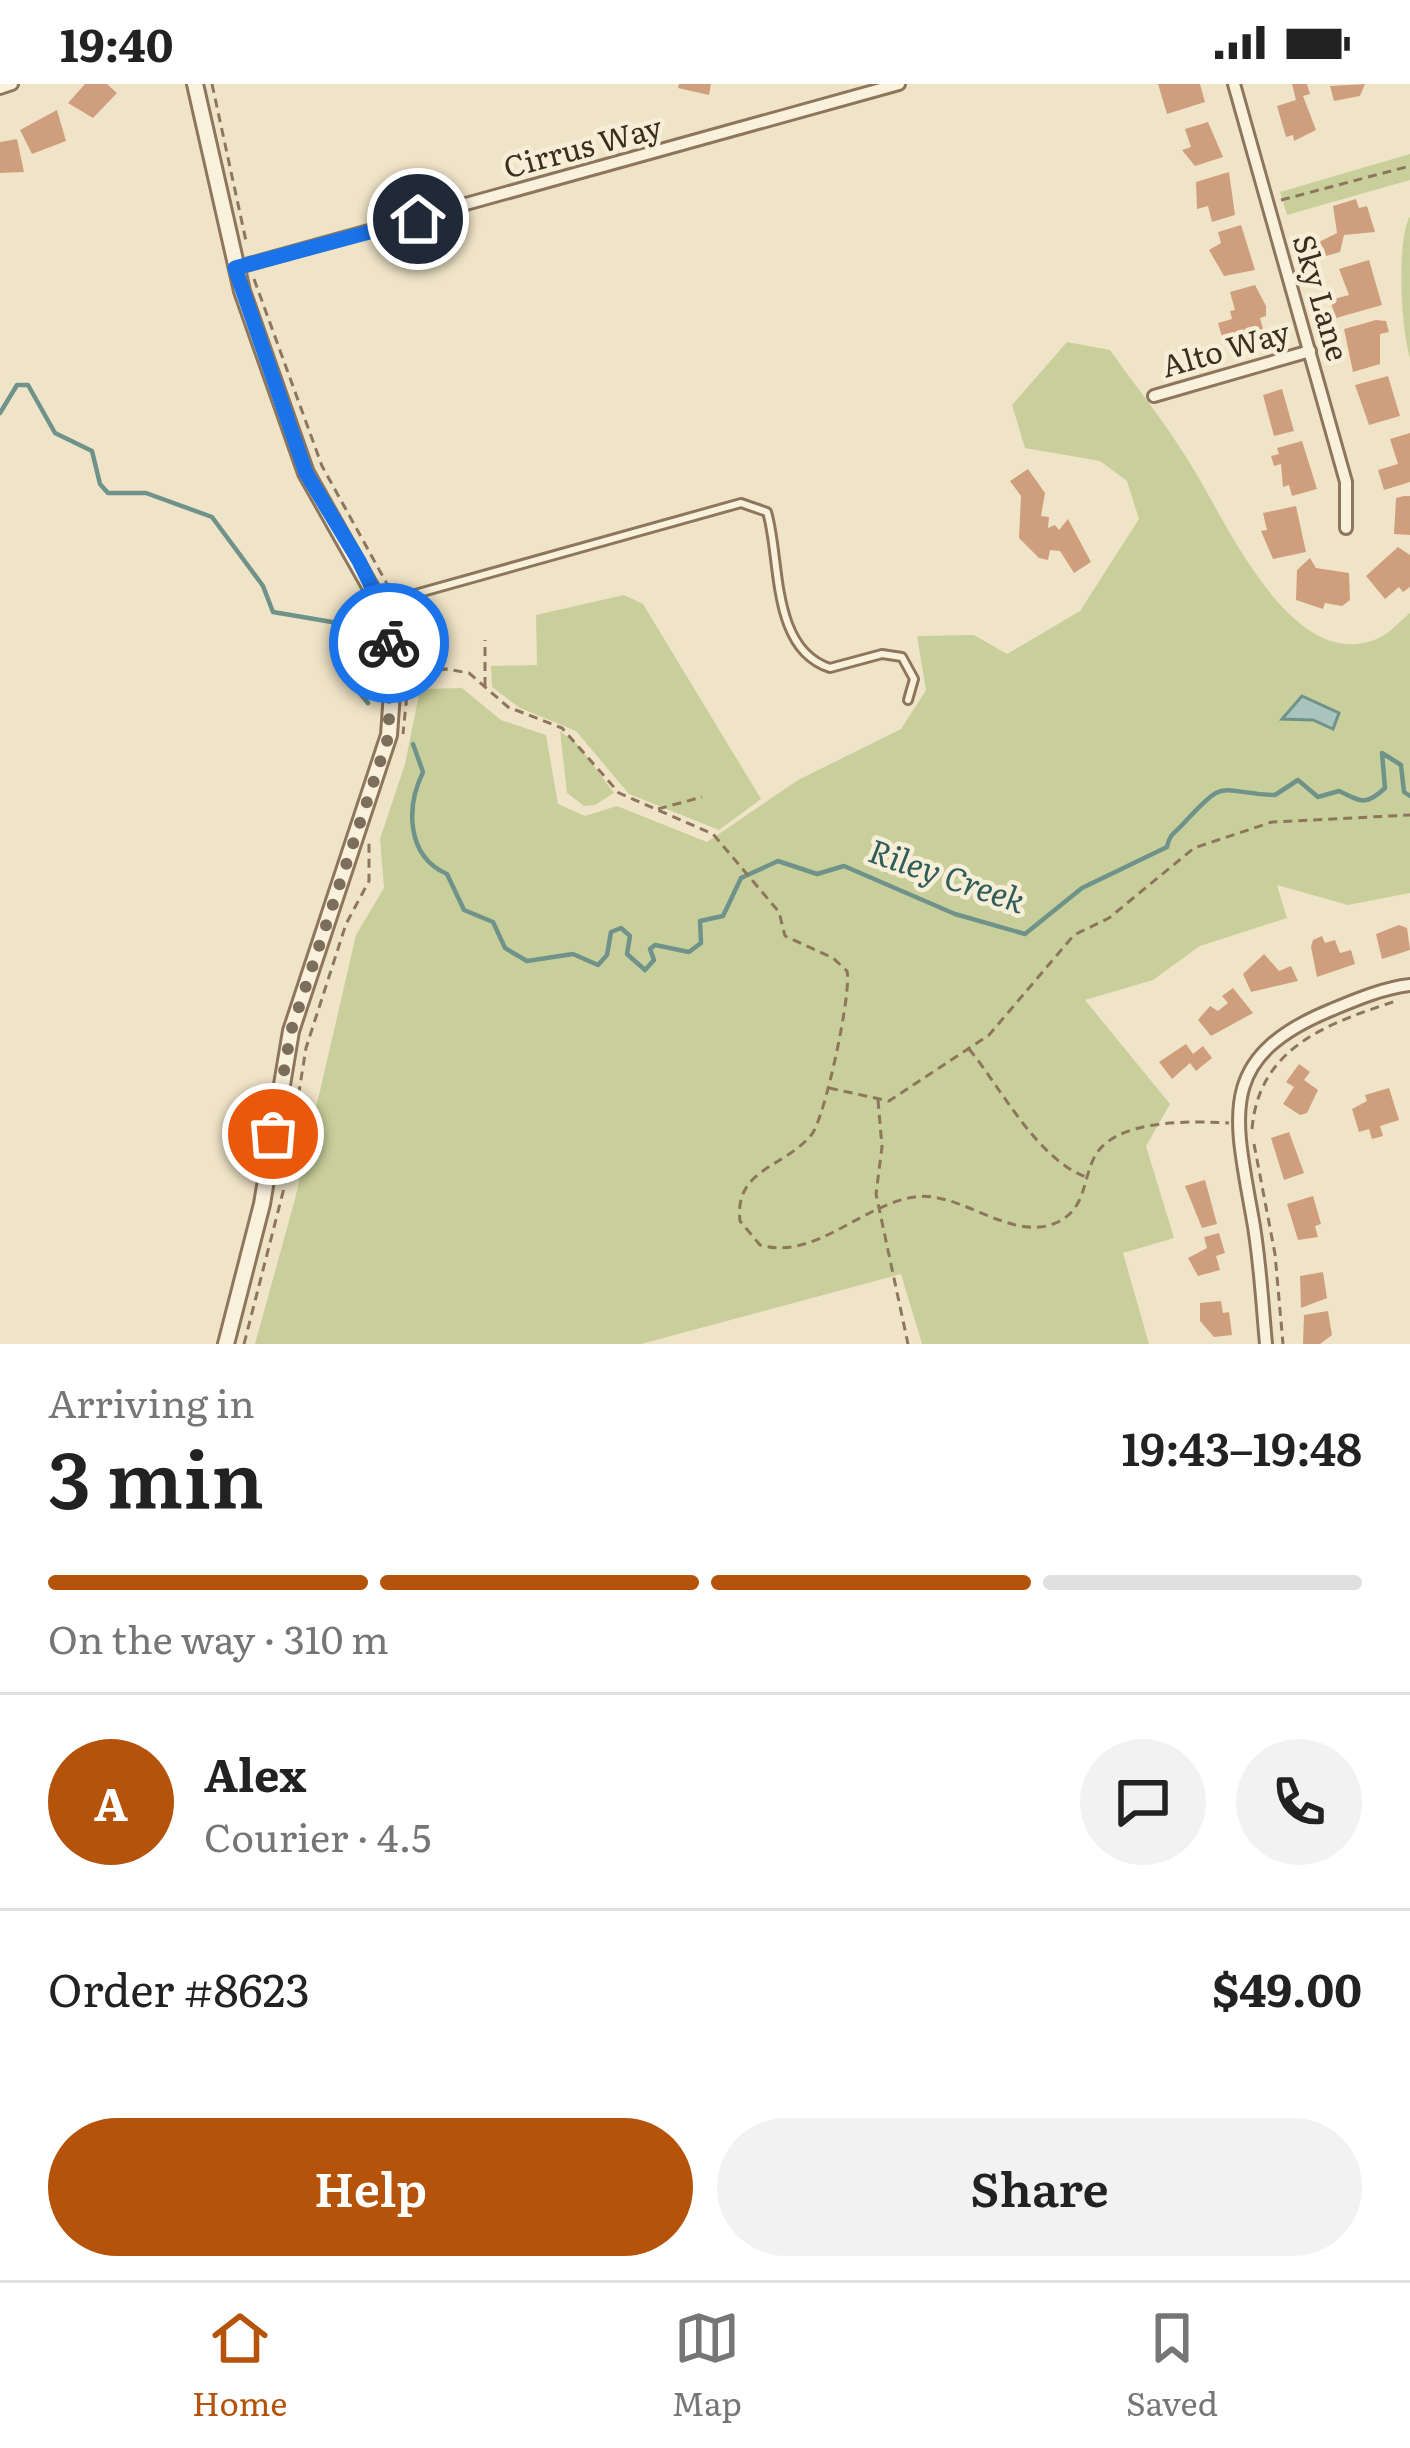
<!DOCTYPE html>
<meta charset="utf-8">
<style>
:root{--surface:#fff;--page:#f2f2f2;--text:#222;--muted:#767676;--line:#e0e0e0;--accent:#b45309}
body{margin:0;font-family:Literata,serif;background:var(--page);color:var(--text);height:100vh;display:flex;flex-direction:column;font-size:45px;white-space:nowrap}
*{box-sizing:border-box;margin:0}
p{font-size:39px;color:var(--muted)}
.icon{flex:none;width:66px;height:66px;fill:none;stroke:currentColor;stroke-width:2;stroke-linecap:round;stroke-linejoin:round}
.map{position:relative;height:1260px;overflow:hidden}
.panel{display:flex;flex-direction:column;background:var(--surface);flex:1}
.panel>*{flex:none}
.pin{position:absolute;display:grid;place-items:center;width:102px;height:102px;color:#fff;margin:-51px;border:6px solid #fff;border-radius:50%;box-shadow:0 3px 12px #0007}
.courier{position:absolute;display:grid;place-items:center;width:120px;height:120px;margin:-60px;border:9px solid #1a73e8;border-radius:50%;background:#fff;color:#222;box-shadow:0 3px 15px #0007}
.head em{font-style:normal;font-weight:600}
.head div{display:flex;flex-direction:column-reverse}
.head{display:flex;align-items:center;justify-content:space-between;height:204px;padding:0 48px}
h1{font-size:78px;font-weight:600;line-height:90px}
.bar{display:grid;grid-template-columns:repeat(4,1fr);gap:18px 12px;align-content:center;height:144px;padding:0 48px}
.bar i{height:15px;border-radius:9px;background:var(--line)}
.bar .active{background:var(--accent)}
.bar p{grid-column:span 4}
.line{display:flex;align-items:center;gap:30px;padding:0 48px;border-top:3px solid var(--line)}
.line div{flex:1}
.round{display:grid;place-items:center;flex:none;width:126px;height:126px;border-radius:63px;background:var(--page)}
.action{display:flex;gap:24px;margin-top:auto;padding:24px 48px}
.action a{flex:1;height:138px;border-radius:72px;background:var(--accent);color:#fff;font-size:48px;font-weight:600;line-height:138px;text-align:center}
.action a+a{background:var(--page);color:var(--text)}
.status{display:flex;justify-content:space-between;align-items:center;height:84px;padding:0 60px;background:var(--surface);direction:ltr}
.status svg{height:33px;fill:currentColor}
.menu{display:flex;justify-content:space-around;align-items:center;height:168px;border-top:3px solid var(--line);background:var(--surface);font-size:33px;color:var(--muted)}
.menu a{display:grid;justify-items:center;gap:6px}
.menu .active{color:var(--accent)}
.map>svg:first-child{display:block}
.green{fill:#c9cf9b}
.water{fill:#a9c4bc;stroke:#6f938a;stroke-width:3}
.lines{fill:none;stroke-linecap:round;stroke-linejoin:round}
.stream{stroke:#6f938a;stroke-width:4.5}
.building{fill:#cf9f7d}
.service-casing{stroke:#8d765c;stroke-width:12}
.minor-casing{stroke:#8d765c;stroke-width:16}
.tertiary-casing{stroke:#8d765c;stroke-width:20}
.path{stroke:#8d765c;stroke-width:3;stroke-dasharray:9 6;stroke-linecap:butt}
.service{stroke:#faf1dc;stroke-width:6}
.minor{stroke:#faf1dc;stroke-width:10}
.tertiary{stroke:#faf1dc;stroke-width:14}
.done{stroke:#7c6e5b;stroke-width:12;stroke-dasharray:0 21.6}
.route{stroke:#1a73e8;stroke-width:15}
.labels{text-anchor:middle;stroke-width:9;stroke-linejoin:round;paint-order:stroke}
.street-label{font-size:30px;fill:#3d2e20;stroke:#f7eed8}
.water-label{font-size:33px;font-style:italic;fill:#2f5d5a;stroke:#f7eed8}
</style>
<div class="status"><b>19:40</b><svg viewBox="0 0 49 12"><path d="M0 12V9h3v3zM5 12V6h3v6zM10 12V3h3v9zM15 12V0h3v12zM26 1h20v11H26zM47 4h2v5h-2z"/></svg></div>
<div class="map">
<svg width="1410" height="1260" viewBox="0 0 1410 1260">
<rect width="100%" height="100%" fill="#f0e4c8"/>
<!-- green -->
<g class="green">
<path d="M1410 70V96L1287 131 1280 108Z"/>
<path d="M1410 132V274C1401 246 1396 157 1410 132Z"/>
<path d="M1067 258 1110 266C1137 304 1167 341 1191 381 1226 436 1293 596 1381 553 1391 548 1401 536 1410 529V809L1348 821 1277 801 1287 834 1200 862 1153 896 1085 916 1170 1020 1146 1062 1174 1154 1123 1169 1149 1260H922L901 1190 641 1260H255L295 1115 356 851 384 804 380 755 405 680 420 605 462 604 501 636 546 651 558 720 585 732 617 722 707 758 798 696 901 645 926 606 917 552 974 551 1007 570 1080 527 1139 435 1127 397 1100 377 1025 364 1012 321Z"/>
<path d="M624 511 643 520 761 715 719 746 629 710 576 647 520 624 492 603 491 582 537 581 536 531Z"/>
<path d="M560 647 578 661 614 709 595 721 584 722 567 709Z"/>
</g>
<!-- water -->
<path class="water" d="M1302 612 1339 629 1333 645 1313 636 1282 635Z"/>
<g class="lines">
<!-- stream -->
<g class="stream">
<path d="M0 329 17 301H28L55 349 92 367 100 400 108 409H146L212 433 263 502 273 528 332 538 339 545 353 601 368 619"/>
<path d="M413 660 423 688C406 723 406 772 447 790L464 826 493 838 505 864 527 877 573 870 598 881 607 871 611 848 621 844 630 852 627 870 645 886 654 876 650 865 655 861 689 868 701 859 700 837 723 832 741 794 778 777 817 790 844 782 955 830 1025 850 1082 804 1167 763C1170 749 1174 750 1183 740 1228 691 1216 709 1275 711L1298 696 1318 713 1339 707C1360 717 1365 723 1385 704L1382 669 1401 681 1404 708 1410 712"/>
</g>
</g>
<!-- building -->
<g class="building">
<path d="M85 0H107L117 9 93 34 68 19Z"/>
<path d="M679 0H711L709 11 678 4Z"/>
<path d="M1158 0H1200L1205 18 1167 30Z"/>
<path d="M1292 0H1307L1310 10 1303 12 1316 46 1294 57 1293 51 1286 53 1277 22 1296 16Z"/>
<path d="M1365 0 1360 12 1334 17 1330 2Z"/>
<path d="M57 26 66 57 32 70 20 46Z"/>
<path d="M1208 38 1223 73 1195 82 1182 66 1191 63 1185 45Z"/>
<path d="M17 55 24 88 0 89V58Z"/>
<path d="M1229 88 1235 131 1212 138 1208 122 1197 125 1196 98Z"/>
<path d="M1356 115 1359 124 1367 122 1375 148 1344 151 1340 168 1319 174 1315 160 1337 149 1333 122Z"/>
<path d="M1241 141 1255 186 1224 192 1209 166 1221 159 1218 148Z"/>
<path d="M1369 176 1382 221 1336 234 1330 216 1349 211 1339 185Z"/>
<path d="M1255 201 1266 222V232L1260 234 1263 245 1223 256 1218 239 1232 235 1230 227 1235 226 1230 208Z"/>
<path d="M1376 236 1386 237 1389 248 1380 250V280L1353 288 1344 245Z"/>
<path d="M1388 292 1400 332 1369 341 1355 301Z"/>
<path d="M1282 305 1294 347 1274 352 1263 311Z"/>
<path d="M1410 349V398L1384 406 1378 386 1398 380 1390 355Z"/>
<path d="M1302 357 1317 405 1292 412 1289 401 1283 403 1281 380 1274 382 1271 372 1279 370 1277 364Z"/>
<path d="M1028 385 1045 409 1041 432 1049 433 1048 444 1055 441 1059 446 1068 435 1091 478 1074 489 1060 467 1050 466 1048 476 1039 474 1019 454 1021 412 1010 397Z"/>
<path d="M1404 412H1410V451L1394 450 1396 414Z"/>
<path d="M1296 422 1306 468 1273 475 1261 447 1267 446 1263 429Z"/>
<path d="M1398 463 1410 471V503L1403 508 1399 503 1385 515 1366 492Z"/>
<path d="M1310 474 1316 484 1349 489 1350 516 1342 522 1325 519 1323 525 1296 516 1297 486Z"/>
<path d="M1399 841 1407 844 1410 866 1382 875 1376 850Z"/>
<path d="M1322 852 1325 859 1335 856 1340 869 1351 866 1355 880 1317 893 1311 863 1313 856Z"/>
<path d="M1264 870 1279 887 1291 882 1298 897 1251 908 1243 890Z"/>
<path d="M1233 904 1253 929 1211 952 1198 936 1210 922 1218 927 1228 919 1222 912Z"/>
<path d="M1186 960 1193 970 1203 962 1212 974 1196 987 1190 979 1172 995 1159 978Z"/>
<path d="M1299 980 1310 988 1304 996 1318 1006 1307 1029 1300 1031 1283 1020 1294 1003 1286 998Z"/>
<path d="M1389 1004 1399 1036 1380 1042 1383 1052 1372 1055 1369 1045 1359 1048 1352 1025 1367 1017 1365 1011Z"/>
<path d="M1289 1048 1304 1089 1284 1096 1271 1054Z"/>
<path d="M1205 1096 1217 1140 1202 1144 1185 1102Z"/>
<path d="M1313 1112 1321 1140 1315 1142 1318 1153 1298 1156 1287 1120Z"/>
<path d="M1219 1149 1225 1169 1216 1172 1220 1186 1198 1192 1188 1174 1207 1164 1204 1153Z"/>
<path d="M1323 1188 1327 1214 1301 1224 1300 1192Z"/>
<path d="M1221 1217 1223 1229 1229 1228 1232 1251 1214 1253 1200 1237V1219Z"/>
<path d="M1328 1227 1332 1251 1320 1260H1303L1304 1231Z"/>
</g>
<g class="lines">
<!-- service casing -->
<g class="service-casing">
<path id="service" d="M383 519 741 419 767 428C781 474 770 565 830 584L882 570 902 573 914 595 908 616"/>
</g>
<!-- minor casing -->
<g class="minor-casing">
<g id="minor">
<path d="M1234 0 1346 398V444"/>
<path d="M0 4 12 0"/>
<path d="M235 184 899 0"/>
<path d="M1154 312 1310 267"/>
<path d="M1266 1260C1262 1217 1260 1173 1252 1131 1234 1030 1217 973 1331 926 1355 916 1383 904 1410 901"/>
</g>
</g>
<!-- tertiary casing -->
<g class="tertiary-casing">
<path id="tertiary" d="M195 0 242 207 306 389 380 520 393 595 389 651 291 947 262 1120 226 1260"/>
</g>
<!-- path -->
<g class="path">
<path d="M212 0 246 157"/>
<path d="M1281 116 1410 82"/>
<path d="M254 195 322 382 392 509"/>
<path d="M397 524 409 590 403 650"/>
<path d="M409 590 446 585 469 589 508 623 562 644 619 709 713 750 779 828 785 852 833 874 847 887C852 908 825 1033 812 1050 785 1084 734 1084 740 1137L760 1161C815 1177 862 1120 915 1113 961 1106 1012 1160 1058 1138 1085 1124 1082 1101 1093 1076 1111 1034 1191 1037 1229 1039"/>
<path d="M485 602V556"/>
<path d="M658 725 702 713"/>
<path d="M969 965C1002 1005 1036 1074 1086 1093"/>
<path d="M829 1004 889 1017 989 951 1074 851 1109 834 1194 764 1272 738 1410 731"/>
<path d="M878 1016 882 1063 876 1110 908 1260"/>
<path d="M1252 1045C1259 962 1329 939 1399 916"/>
<path d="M1254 1060 1275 1170 1283 1260"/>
<path d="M244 1260 283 1108 306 964 346 840 369 797V756"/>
</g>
<!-- service -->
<use href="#service" class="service"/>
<!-- minor -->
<use href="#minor" class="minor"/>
<!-- tertiary -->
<use href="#tertiary" class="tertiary"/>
</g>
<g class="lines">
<!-- done -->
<path class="done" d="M273 1050 291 947 389 651V559"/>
<!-- route -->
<path class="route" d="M389 559 380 520 359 477 306 389 235 184 418 135"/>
</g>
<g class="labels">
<!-- street labels -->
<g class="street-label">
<text transform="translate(583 64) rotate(-15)" y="10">Cirrus Way</text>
<text transform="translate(1320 214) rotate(74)" y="10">Sky Lane</text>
<text transform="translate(1226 266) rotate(-16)" y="10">Alto Way</text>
</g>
<!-- water labels -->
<g class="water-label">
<text transform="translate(947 792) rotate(19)" y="12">Riley Creek</text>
</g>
</g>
</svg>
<div class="pin" style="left:273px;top:1050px;background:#ea580c"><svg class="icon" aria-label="bag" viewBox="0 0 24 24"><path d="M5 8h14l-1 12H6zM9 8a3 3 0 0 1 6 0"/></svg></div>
<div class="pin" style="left:418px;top:135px;background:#1f2937"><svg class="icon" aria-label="home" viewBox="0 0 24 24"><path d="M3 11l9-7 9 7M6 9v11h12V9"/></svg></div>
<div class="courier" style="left:389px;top:559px"><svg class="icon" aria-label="bike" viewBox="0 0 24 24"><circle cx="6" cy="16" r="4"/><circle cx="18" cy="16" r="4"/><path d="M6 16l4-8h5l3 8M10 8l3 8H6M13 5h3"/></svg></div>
</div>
<section class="panel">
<div class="head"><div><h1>3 min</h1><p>Arriving in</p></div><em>19:43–19:48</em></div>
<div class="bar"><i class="active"></i><i class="active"></i><i class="active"></i><i></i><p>On the way · 310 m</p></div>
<div class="line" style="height:216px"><b class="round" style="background:var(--accent);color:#fff">A</b><div><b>Alex</b><p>Courier · 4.5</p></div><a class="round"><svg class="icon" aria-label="chat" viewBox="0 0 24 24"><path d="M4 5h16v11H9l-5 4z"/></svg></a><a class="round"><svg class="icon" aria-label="phone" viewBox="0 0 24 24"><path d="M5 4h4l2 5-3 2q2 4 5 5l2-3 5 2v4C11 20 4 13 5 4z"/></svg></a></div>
<div class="line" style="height:156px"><div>Order #8623</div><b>$49.00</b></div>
<div class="action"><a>Help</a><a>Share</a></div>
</section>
<nav class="menu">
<a class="active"><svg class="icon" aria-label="home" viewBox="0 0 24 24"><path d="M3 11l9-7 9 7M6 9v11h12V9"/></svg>Home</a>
<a><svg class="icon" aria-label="map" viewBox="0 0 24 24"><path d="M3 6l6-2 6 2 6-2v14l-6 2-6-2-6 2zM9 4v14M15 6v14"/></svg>Map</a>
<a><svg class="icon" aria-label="saved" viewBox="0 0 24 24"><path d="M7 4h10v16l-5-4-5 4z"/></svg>Saved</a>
</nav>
